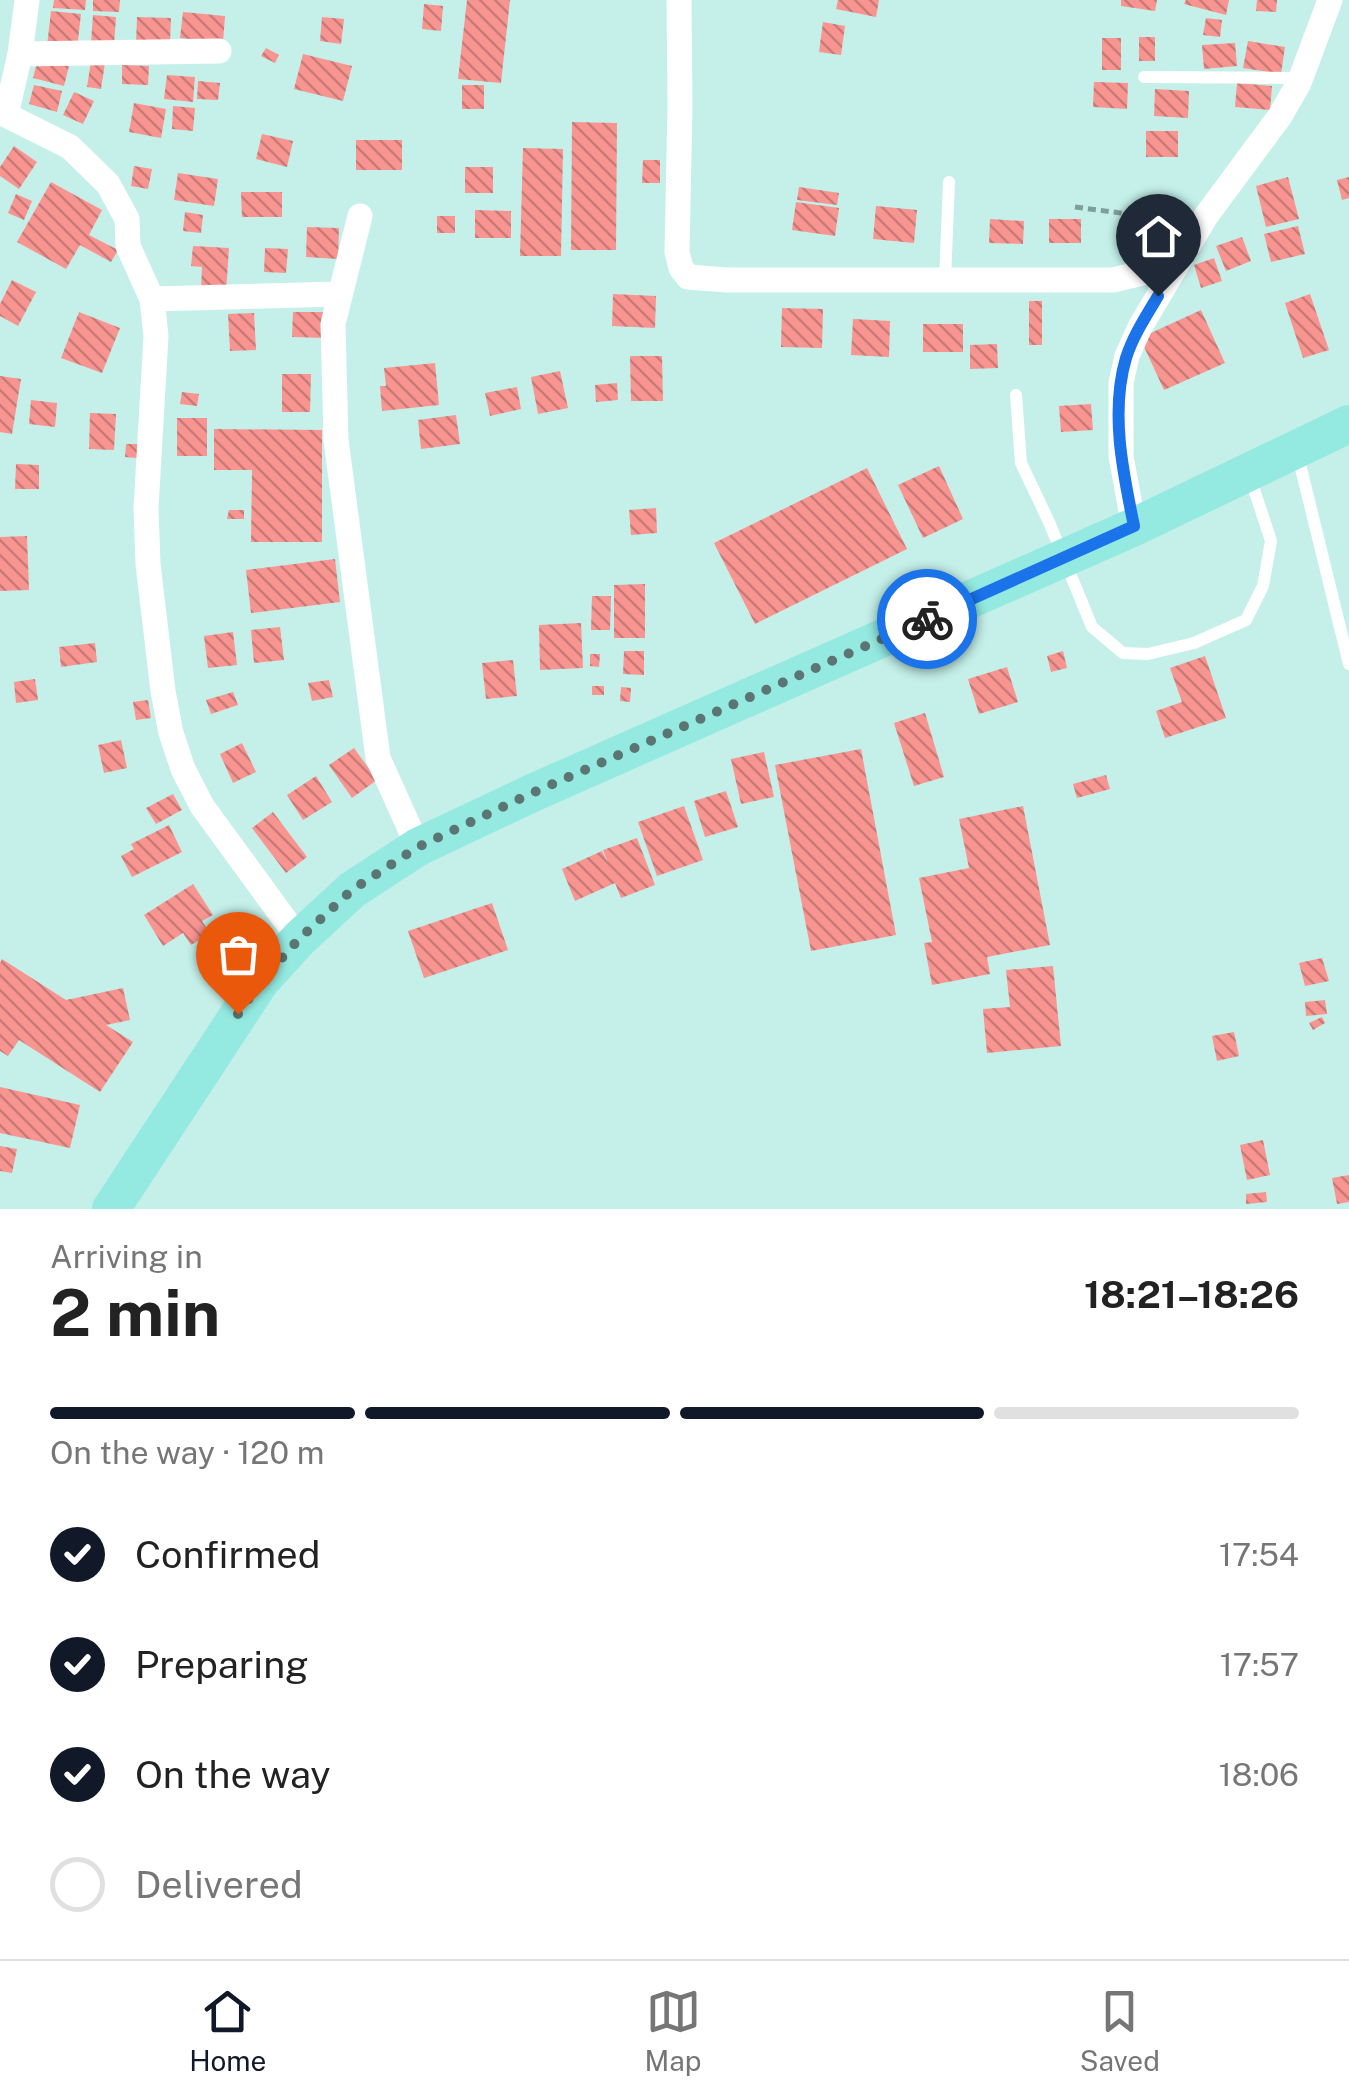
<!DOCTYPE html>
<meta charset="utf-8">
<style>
:root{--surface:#fff;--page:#f2f2f2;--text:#222;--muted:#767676;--line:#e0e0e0;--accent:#111827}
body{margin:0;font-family:"Public Sans",sans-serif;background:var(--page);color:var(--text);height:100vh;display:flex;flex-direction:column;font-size:38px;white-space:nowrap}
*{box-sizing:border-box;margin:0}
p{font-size:32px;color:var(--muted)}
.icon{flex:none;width:55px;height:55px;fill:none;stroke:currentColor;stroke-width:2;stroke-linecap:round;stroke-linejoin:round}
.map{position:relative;height:1209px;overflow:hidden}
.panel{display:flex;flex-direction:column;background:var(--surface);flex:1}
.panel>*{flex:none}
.pin{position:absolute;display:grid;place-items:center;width:85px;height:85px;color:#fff;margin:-102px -42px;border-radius:50% 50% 50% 0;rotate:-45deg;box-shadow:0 0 10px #0007}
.pin .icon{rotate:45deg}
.courier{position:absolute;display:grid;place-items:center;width:100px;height:100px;margin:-50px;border:8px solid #1a73e8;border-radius:50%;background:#fff;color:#222;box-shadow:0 2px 12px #0007}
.headline em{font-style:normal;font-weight:700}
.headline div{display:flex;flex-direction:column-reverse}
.headline{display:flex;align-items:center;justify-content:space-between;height:170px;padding:0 50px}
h1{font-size:65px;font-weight:700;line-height:75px}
.bar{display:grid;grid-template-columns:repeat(4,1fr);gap:15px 10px;align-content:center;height:120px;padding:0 50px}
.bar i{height:12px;border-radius:8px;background:var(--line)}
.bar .current{background:var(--accent)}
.bar p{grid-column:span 4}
ol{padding:0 50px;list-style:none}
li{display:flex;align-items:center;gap:30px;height:110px}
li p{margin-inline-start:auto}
li .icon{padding:10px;border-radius:50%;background:var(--accent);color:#fff;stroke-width:4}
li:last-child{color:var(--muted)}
li i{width:55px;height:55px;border:5px solid var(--line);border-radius:50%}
.tabs{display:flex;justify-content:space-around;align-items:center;height:140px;border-top:2px solid var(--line);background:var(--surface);font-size:28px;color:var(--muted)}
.tabs a{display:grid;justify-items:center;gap:5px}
.tabs .current{color:var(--accent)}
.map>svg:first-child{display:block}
.building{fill:url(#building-back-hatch)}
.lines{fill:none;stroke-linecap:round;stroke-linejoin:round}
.path{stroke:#7f9f9a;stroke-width:5;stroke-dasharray:8 5;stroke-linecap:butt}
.lane{stroke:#fff;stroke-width:12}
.street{stroke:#fff;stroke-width:25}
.primary{stroke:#94e9e1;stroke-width:38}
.done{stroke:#5b7672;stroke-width:10;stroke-dasharray:0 18}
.route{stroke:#1a73e8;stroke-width:12}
</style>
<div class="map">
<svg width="1349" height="1209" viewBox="0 0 1349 1209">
<defs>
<pattern id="building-back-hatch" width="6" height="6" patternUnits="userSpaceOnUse" patternTransform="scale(2.5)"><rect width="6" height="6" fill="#f99591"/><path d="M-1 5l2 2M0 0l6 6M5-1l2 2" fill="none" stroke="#c97a77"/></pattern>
</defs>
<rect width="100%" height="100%" fill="#c4f0e9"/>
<!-- building -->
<g class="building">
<path d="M54 0H86L85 10 53 8Z"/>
<path d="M93 0H120L119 12 93 11Z"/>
<path d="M467 0H510L501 83 458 79Z"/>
<path d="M838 0H879L876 17 836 9Z"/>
<path d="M1121 0H1157L1155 11 1121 6Z"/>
<path d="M1186 0H1229L1226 15 1184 4Z"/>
<path d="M1257 0H1277L1276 12 1256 11Z"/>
<path d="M424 4 443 6 441 31 422 29Z"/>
<path d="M51 11 81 14 77 49 47 46Z"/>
<path d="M183 12 225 16 223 42 180 38Z"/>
<path d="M93 15 116 17 114 45 91 43Z"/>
<path d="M137 17 171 18 170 43H136Z"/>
<path d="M322 17 344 19 341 44 320 41Z"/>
<path d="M1206 18 1222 20 1220 37 1203 35Z"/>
<path d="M823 22 845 26 841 55 819 52Z"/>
<rect x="1139" y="37" width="16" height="24"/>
<rect x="1102" y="38" width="19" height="32"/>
<path d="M1248 41 1285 47 1281 74 1243 68Z"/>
<path d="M1235 43 1237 66 1204 69 1202 45Z"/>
<path d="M266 48 279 55 275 63 261 56Z"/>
<path d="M303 54 352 66 343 101 294 89Z"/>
<path d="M38 59 69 66 64 86 33 78Z"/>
<path d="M91 61 105 63 101 89 87 87Z"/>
<path d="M122 65 149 66 148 85 122 84Z"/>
<path d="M167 75 195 77 193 102 164 99Z"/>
<path d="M198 81 220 83 218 100 197 99Z"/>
<path d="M1094 82 1128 83 1127 109 1093 107Z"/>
<path d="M1237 83 1272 86 1270 110 1235 107Z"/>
<path d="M34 85 62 91 57 112 29 104Z"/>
<rect x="462" y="85" width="22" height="24"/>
<path d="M1155 89 1189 91 1188 118 1154 116Z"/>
<path d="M74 92 94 101 83 124 63 115Z"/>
<path d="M134 103 166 109 161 138 129 132Z"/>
<path d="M173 106 195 108 193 131 172 129Z"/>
<path d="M572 122 617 123 616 250H571Z"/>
<rect x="1146" y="131" width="32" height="26"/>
<path d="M262 134 293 141 287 167 256 159Z"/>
<rect x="356" y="140" width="46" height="30"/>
<path d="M14 146 37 162 19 189 0 176V167Z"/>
<path d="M523 148 563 149 561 256H520Z"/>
<path d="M643 160H660V183H642Z"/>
<path d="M134 166 152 169 148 189 131 186Z"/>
<rect x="465" y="167" width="28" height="26"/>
<path d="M178 173 218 179 214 206 174 200Z"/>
<path d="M1288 177 1299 219 1266 227 1256 186Z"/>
<path d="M1349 177V198L1342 200 1337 180Z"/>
<path d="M51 182 102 210 89 235 118 250 111 262 80 245 66 269 17 242Z"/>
<path d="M799 187 839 193 837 205 797 200Z"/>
<path d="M241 192H282V217H242Z"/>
<path d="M16 194 32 201 24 220 8 213Z"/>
<path d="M796 202 839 208 835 236 792 230Z"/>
<path d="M876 206 917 210 914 243 873 239Z"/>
<path d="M475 210 511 211V238H475Z"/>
<path d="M185 212 203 215 201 233 183 231Z"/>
<rect x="437" y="216" width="18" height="17"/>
<path d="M990 219 1024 221 1023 244 989 243Z"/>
<rect x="1049" y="219" width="32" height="24"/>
<path d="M1298 226 1305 254 1271 262 1264 234Z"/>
<path d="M307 227 339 228 338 259 306 257Z"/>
<path d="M1242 237 1251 261 1226 271 1216 246Z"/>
<path d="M193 246 229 248 226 293 201 291 202 267 191 266Z"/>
<path d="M265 248 288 249 286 273 264 272Z"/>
<path d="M1214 258 1222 281 1201 288 1194 265Z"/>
<path d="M12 280 36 292 18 326 0 316V304Z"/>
<path d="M613 294 656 296 655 328 612 326Z"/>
<path d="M1310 294 1329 350 1303 358 1285 303Z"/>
<rect x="1029" y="301" width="13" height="44"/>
<path d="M782 308 823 309 822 348 781 347Z"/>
<path d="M1201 310 1225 363 1164 390 1140 338Z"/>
<path d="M79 312 120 328 102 373 61 358Z"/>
<path d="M293 312H327L326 338 292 337Z"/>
<path d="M254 313 256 350 230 351 228 314Z"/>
<path d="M853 319 890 321 889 357 851 355Z"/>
<rect x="923" y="324" width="40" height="28"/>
<path d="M997 344 998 368 970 369V345Z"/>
<path d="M630 356H662L663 401H631Z"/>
<path d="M435 363 439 405 382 411 380 386H386L384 368Z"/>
<path d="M560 371 568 408 538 414 531 377Z"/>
<path d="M282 374H311L310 412H282Z"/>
<path d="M0 376 21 379 12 434 0 432Z"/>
<path d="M617 383 618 400 596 402 595 385Z"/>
<path d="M517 387 521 409 490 416 485 393Z"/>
<path d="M182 392 199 394 197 406 180 404Z"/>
<path d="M31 400 57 403 55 427 29 424Z"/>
<path d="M1091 404 1093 430 1061 432 1059 406Z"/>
<path d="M90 413 116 414 114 450 89 449Z"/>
<path d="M456 415 460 444 421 449 418 420Z"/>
<rect x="177" y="418" width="30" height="38"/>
<path d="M214 429 322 430V542H251L252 470H214Z"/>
<path d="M126 444H138L137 458 125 457Z"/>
<path d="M16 464 39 465V489H15Z"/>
<path d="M939 466 963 519 923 538 898 485Z"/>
<path d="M867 468 907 549 755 624 714 543Z"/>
<path d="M656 508 657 533 631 535 629 510Z"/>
<path d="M229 510H244V519H227Z"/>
<path d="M27 536 29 590 0 591V537Z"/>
<path d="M335 559 340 602 251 613 246 570Z"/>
<path d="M645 584V638H614V585Z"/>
<path d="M592 596H611L610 630H591Z"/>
<path d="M581 623 583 668 540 670 539 625Z"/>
<path d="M280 627 284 660 254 663 251 630Z"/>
<path d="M233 632 237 665 208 668 204 636Z"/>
<path d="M95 643 97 662 61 667 59 647Z"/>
<path d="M624 651H644V675L623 674Z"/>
<path d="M1063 651 1067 668 1051 672 1047 656Z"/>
<path d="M590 654H600L599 667 590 666Z"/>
<path d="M1205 656 1226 718 1165 738 1156 711 1182 702 1170 668Z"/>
<path d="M513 660 517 696 486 699 482 663Z"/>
<path d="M1007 667 1018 702 979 714 968 679Z"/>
<path d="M35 679 38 700 16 703 14 682Z"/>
<path d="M329 680 333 697 312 701 308 683Z"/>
<rect x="592" y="686" width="12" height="9"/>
<path d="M621 687 631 688 630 702 620 701Z"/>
<path d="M233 692 238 705 211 714 206 700Z"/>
<path d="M148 700 151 718 136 720 133 702Z"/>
<path d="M925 713 944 777 914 786 894 723Z"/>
<path d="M121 740 127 768 104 773 98 745Z"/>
<path d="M242 743 256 772 233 783 220 754Z"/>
<path d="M354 748 377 780 352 798 329 765Z"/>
<path d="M861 749 896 935 811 951 775 765Z"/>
<path d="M764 752 774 797 741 804 731 759Z"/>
<path d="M1106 775 1110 789 1077 798 1073 784Z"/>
<path d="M316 776 332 802 303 820 287 795Z"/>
<path d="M726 791 738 827 705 837 694 801Z"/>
<path d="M173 794 182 810 156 824 146 808Z"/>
<path d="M684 806 703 860 657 876 638 822Z"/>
<path d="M1023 806 1050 945 987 957 990 974 932 985 924 943 932 942 919 878 969 868 959 819Z"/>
<path d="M273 812 307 857 286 873 252 828Z"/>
<path d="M169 825 182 852 132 877 121 856 134 849 131 844Z"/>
<path d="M637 838 655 885 621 898 615 883 575 901 562 869 602 851 608 863 603 850Z"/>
<path d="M193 884 213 915 202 921 210 933 191 945 183 933 163 946 144 915Z"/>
<path d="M492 903 508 950 424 978 408 931Z"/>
<path d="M1322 958 1329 981 1305 986 1299 963Z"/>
<path d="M2 959 66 1000 123 988 130 1020 106 1025 133 1042 100 1092 19 1040 8 1056 0 1051V963Z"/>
<path d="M1053 966 1061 1046 987 1053 983 1009 1010 1007 1006 970Z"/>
<path d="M1325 1000 1327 1014 1306 1016 1305 1002Z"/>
<path d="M1322 1017 1325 1023 1313 1030 1309 1023Z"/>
<path d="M1234 1032 1239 1056 1217 1061 1212 1036Z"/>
<path d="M0 1087 80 1105 70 1148 0 1133Z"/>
<path d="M1263 1140 1270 1175 1247 1180 1240 1145Z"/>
<path d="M0 1146 17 1149 12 1173 0 1171Z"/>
<path d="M1349 1175V1202L1337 1204 1332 1178Z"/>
<path d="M1266 1192 1267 1202 1246 1204V1194Z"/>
</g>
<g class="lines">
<!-- path -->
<path class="path" d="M1075 207 1174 220"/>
<!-- lane -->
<g class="lane">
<path d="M1144 77 1301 78"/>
<path d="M945 280 949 182"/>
<path d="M1016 395 1021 463 1049 522 1092 627 1123 653 1148 654 1194 643 1246 620 1263 586 1271 541 1250 477"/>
<path d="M1297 452 1349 664"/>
</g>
<!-- street -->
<g class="street">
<path d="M27 0 20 54 6 115 70 147 108 184 127 219 128 246 152 299 156 336 146 508 148 564 163 691 171 733 183 769 202 806 299 939"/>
<path d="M679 0 680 106 677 252 681 268 688 277 727 280H1113L1176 265"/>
<path d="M20 54 219 51"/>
<path d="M360 216 333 324 336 440 378 758 418 847"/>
<path d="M152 299 339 294"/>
<path d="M1134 527 1121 456V383L1127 356 1140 327 1206 216 1280 116 1299 83 1330 0"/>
</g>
<!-- primary -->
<path class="primary" d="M111 1209 260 982 299 939 352 890 418 847 530 794 1134 527 1349 424"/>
</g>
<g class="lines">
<!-- done -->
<path class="done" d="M238 1014 260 982 299 939 352 890 418 847 530 794 927 619"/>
<!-- route -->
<path class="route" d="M927 619 1134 526C1123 473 1110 412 1126 358 1133 336 1146 316 1158 296"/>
</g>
</svg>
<div class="pin" style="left:238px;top:1014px;background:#ea580c"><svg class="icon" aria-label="bag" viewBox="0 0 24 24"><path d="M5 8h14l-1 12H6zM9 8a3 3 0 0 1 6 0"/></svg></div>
<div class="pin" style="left:1158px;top:296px;background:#1f2937"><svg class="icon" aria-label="home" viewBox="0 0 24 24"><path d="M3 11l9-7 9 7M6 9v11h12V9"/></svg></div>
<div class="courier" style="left:927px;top:619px"><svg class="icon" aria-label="bike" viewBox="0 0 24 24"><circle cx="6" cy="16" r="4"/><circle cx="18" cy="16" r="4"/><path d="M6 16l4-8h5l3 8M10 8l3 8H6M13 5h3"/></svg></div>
</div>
<section class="panel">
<div class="headline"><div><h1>2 min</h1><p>Arriving in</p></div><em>18:21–18:26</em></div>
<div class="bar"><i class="current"></i><i class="current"></i><i class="current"></i><i></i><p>On the way · 120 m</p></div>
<ol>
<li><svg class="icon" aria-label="check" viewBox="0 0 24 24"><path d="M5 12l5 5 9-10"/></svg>Confirmed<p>17:54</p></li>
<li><svg class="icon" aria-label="check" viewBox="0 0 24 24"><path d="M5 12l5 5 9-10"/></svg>Preparing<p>17:57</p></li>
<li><svg class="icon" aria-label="check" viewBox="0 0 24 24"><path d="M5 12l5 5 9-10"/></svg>On the way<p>18:06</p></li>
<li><i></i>Delivered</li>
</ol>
</section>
<nav class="tabs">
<a class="current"><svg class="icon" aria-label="home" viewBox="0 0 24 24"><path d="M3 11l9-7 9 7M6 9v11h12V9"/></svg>Home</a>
<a><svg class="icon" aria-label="map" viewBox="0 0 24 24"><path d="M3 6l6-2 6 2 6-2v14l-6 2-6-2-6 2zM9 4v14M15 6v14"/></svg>Map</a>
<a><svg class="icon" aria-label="saved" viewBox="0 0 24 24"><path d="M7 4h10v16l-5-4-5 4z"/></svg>Saved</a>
</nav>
